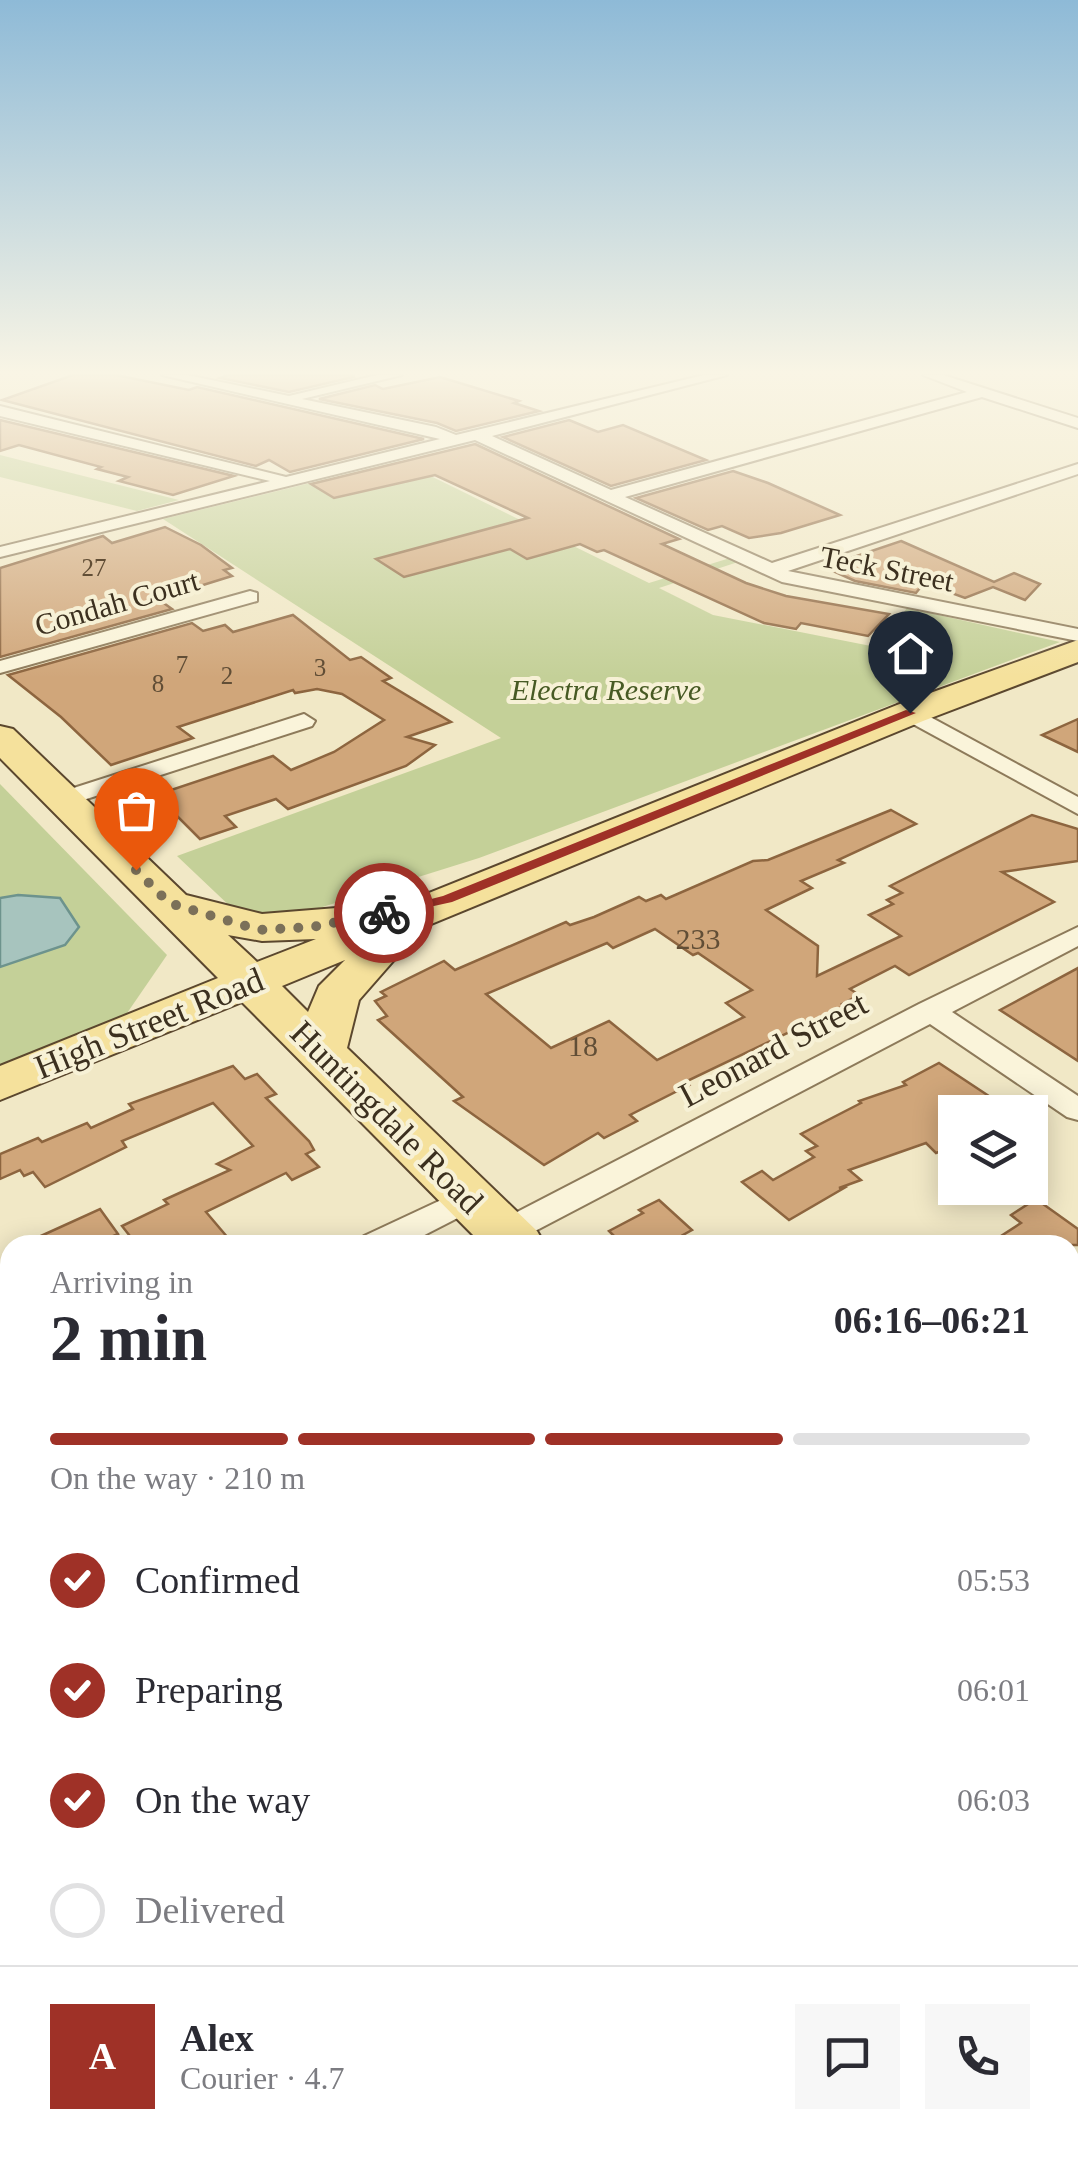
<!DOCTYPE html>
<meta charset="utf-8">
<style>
:root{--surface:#fff;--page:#f7f7f7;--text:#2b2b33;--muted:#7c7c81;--line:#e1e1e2;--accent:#9f3127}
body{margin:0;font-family:"Times New Roman",serif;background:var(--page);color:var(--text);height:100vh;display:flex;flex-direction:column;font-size:38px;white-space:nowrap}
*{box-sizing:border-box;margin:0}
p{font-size:32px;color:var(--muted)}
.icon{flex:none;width:55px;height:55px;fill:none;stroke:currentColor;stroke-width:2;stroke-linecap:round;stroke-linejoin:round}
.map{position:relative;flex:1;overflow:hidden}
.details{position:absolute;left:0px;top:1235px;width:1080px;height:930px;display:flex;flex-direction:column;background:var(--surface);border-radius:30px 30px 0 0;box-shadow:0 5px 25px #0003}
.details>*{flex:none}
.fabs{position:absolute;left:938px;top:1095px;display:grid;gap:20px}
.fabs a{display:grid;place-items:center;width:110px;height:110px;border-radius:0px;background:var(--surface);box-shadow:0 5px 25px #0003;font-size:50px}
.pin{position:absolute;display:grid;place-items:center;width:85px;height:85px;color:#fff;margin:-102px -42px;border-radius:50% 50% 50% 0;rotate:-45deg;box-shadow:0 0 10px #0007}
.pin .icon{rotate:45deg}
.courier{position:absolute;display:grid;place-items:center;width:100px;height:100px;margin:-50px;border:8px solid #9f3127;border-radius:50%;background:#fff;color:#222;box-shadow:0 2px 12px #0007}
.headline em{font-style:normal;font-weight:800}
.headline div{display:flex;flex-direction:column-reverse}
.headline{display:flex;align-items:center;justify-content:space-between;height:170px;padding:0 50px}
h1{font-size:65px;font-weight:800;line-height:75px}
.bar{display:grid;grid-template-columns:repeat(4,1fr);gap:15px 10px;align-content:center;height:120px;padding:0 50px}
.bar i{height:12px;border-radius:8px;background:var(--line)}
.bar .on{background:var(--accent)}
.bar p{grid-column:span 4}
.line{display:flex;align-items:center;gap:25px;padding:0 50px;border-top:2px solid var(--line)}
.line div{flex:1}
.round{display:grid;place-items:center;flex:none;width:105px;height:105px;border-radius:0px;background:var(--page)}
ol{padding:0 50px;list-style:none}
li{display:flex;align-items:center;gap:30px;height:110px}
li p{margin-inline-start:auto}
li .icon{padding:10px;border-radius:50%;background:var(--accent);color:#fff;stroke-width:4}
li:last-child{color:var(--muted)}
li i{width:55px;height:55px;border:5px solid var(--line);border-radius:50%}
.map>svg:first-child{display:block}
.green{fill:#c4d098}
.water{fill:#a7c4be;stroke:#6d938d;stroke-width:2.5}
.building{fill:#d0a67a;stroke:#8d653f;stroke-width:2.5;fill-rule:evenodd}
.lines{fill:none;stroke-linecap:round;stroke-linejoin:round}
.minor-casing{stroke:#8d7a5a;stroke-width:4}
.primary-casing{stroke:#5b472e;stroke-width:4}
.minor{fill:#faf4da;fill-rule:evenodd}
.primary{fill:#f5e19c;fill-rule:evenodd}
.route{fill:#9f3127}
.done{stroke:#7b7059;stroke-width:10;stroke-dasharray:0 18}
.labels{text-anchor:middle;stroke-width:8;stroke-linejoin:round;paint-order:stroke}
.far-number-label{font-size:25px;fill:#614e36}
.far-street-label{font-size:30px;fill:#3c301f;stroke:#f7f1d6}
.far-park-label{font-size:30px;font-style:italic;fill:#475a24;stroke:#f7f1d6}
.number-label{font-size:30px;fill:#614e36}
.street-label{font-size:35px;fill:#3c301f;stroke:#f7f1d6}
</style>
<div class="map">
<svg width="1078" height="2165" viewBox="0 0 1078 2165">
<rect width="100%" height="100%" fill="#f1e8c6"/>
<!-- green -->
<g class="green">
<path d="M0 455 179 500 137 511 0 477Z"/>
<path d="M400 461 649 583 730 558 738 562 659 588 713 615 876 647 907 608 1060 642 479 858 297 915 235 911 177 856 501 738 163 519Z"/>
<path d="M0 784 167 955 123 1019 0 1067Z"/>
</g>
<!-- water -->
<path class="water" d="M18 895 60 898 79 927 65 945 0 967V898Z"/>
<!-- building -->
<g class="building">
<path d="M73 375H116L189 390 197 387 424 439 290 472 269 460 256 466 2 400Z"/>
<path d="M228 375H353L354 377 289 392 220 378Z"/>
<path d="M440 377 519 401 514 403 539 411 456 431 437 423 319 399 375 385 383 389Z"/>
<path d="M0 420 234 476 173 495 119 481 128 477 97 469 101 467 19 445 0 451Z"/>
<path d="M569 420 598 432 623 425 706 460 611 486 503 437Z"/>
<path d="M475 444 679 539 662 544 746 583 786 596 889 614 868 636 801 623 796 629 764 623 604 550 597 552 580 544 527 559 510 549 404 577 376 559 528 518 435 475 334 498 311 484Z"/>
<path d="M733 471 768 483 840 515 781 533 749 538 722 526 708 530 636 498Z"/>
<path d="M165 527 201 545 232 568 224 570 232 576 158 599 172 609 0 657V568L103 536 112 543Z"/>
<path d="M901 541 994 582 1014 573 1040 584 1025 600 993 587 965 598 924 583 916 593 855 581 824 567Z"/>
<path d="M293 615 350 660 361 657 391 678 383 681 451 722 407 737 435 745 406 766 288 809 276 799 225 816 236 827 200 839 156 795 273 756 291 770 334 752 384 720 342 694 317 689 295 693 293 690 178 727 193 738 111 765 61 717 8 675 192 623 203 631 225 625 233 632Z"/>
<path d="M1078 719V752L1042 735Z"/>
<path d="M891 810 916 824 838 860 844 863 801 881 812 888 766 910 818 946 817 976 901 936 869 915 893 904 887 900 902 893 890 886 1032 815 1078 829V861L1002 872 1054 902 909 975 895 966 850 989 859 995 842 1004 844 1006 685 1082 689 1085 630 1115 637 1121 604 1138 598 1133 544 1165 454 1101 463 1097 378 1020 387 1016 375 1001 386 996 381 992 444 961 455 970 566 922 570 925 594 917 639 897 646 901 661 895 666 899 753 861 768 860ZM655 929 693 955 698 953 752 990 726 1003 744 1017 657 1060 609 1021 551 1048 486 994 607 943 613 948Z"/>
<path d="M1078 968V1061L1000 1010Z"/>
<path d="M939 1063 1013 1112H955V1146L936 1153 926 1143 849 1170 861 1180 839 1188H844L789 1220 742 1182 762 1171 773 1180 814 1157 806 1151 817 1146 801 1134 861 1103 859 1101 906 1085 903 1082Z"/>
<path d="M233 1066 245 1079 257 1074 276 1094 266 1098 309 1141 314 1150 306 1154 319 1167 292 1180 286 1173 206 1212 234 1245H137L122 1226 168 1204 164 1200 230 1170 217 1164 253 1146 213 1103 122 1141 126 1147 45 1187 33 1172 24 1176 20 1170 0 1179V1154L38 1138 42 1142 87 1123 91 1128 133 1109 129 1104Z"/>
<path d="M1036 1199 1078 1229V1245H987L1021 1223 1011 1215Z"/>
<path d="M659 1200 692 1230 683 1235 694 1245H623L609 1231 643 1213 639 1210Z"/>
<path d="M100 1209 118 1234 93 1245H21Z"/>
</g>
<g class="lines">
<!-- minor casing -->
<g class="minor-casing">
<g id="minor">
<path d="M162 375H187L289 396 377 375H402L302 399 436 427 456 435 704 375H727L492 436 611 490 967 392 923 375H943L1078 418V428L982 397 625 497 772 563 1078 464V474L788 571 1078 629V641L782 582 475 440 0 557V547L270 481 0 416V406L286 477 440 439Z"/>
<path d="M250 591 257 593V601L0 673V661Z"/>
<path d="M910 706 1078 797V814L902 718 899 713Z"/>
<path d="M304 714 315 721 312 726 71 804H55L51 799 55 794Z"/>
<path d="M1078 927V946L952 1012 1078 1096V1120L1067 1117 930 1024 516 1241 504 1245 492 1241 487 1233 492 1225 919 1004Z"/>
<path d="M469 1187 481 1190 485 1198 481 1206 405 1245H359L364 1236Z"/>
<path d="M1078 1363V1395L1070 1397V1365Z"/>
<path d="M10 1414V1446L0 1449V1417Z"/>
<path d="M10 1946V1999L0 2003V1950Z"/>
<path d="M1078 1952V2007L1070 2010V1955Z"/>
<path d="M861 2155H922L918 2165H857Z"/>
</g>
</g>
<!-- primary casing -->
<g class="primary-casing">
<g id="primary">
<path d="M1078 640V662L923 721 390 941 401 952 359 1000 347 1048 537 1231 545 1245H483L242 1002 0 1100V1066L218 978 0 758V726L13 729 186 895 262 914 349 907 365 911 369 917 897 705ZM228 935 262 941 316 939 257 962ZM345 960 319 986 308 1012 282 986Z"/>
<path d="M1070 1754 1078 1757V1836L1070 1832Z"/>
</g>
</g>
<!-- minor -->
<use href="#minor" class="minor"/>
<!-- primary -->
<use href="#primary" class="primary"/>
</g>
<!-- sky -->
<linearGradient id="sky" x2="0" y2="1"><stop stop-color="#8ebad7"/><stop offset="0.55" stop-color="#f9f5e5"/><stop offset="1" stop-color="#f9f5e5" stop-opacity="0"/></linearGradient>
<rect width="1078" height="678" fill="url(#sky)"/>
<!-- route -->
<path class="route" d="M906 710 916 713 452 902 384 917 376 913 443 896Z"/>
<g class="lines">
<!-- done -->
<path class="done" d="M136 870 169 903 259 930 312 927 384 913"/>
</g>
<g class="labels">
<!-- far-number labels -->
<g class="far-number-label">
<text x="94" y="576">27</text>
<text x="182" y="673">7</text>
<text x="320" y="676">3</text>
<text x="227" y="684">2</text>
<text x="158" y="692">8</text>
</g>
<!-- far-street labels -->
<g class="far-street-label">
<text transform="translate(887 569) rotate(11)" y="10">Teck Street</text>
<text transform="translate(117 603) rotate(-16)" y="10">Condah Court</text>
</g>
<!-- far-park labels -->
<g class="far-park-label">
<text x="606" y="700">Electra Reserve</text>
</g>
<!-- number labels -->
<g class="number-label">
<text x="698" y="949">233</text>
<text x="583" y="1056">18</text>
</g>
<!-- street labels -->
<g class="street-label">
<text transform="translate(149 1023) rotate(-22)" y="12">High Street Road</text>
<text transform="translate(773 1049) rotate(-28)" y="12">Leonard Street</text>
<text transform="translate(387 1117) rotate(45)" y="12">Huntingdale Road</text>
</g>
</g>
</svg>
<div class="fabs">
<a><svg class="icon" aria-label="layers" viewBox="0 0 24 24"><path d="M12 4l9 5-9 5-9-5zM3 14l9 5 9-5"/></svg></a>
</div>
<div class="pin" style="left:136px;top:870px;background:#ea580c"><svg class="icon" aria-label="bag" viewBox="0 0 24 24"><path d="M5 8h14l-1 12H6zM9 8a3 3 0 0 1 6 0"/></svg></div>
<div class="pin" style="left:910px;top:713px;background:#1f2937"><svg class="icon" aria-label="home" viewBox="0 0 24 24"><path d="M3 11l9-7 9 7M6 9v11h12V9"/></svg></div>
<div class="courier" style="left:384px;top:913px"><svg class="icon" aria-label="bike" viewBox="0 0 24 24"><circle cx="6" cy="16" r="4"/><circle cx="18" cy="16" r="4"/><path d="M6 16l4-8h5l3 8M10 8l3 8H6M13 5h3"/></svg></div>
<section class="details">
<div class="headline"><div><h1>2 min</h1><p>Arriving in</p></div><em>06:16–06:21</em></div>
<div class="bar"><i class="on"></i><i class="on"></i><i class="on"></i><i></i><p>On the way · 210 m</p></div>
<ol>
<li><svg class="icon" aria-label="check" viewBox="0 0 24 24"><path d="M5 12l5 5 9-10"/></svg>Confirmed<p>05:53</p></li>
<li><svg class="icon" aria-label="check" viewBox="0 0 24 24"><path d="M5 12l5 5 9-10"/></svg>Preparing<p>06:01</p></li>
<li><svg class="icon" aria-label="check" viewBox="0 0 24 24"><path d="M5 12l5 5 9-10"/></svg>On the way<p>06:03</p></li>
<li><i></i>Delivered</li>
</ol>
<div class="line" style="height:180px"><b class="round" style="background:var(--accent);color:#fff">A</b><div><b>Alex</b><p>Courier · 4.7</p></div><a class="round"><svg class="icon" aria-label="chat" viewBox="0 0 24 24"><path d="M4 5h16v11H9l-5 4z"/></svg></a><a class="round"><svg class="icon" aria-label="phone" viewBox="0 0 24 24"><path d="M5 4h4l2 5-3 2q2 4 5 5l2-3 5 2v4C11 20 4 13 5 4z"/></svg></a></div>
</section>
</div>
